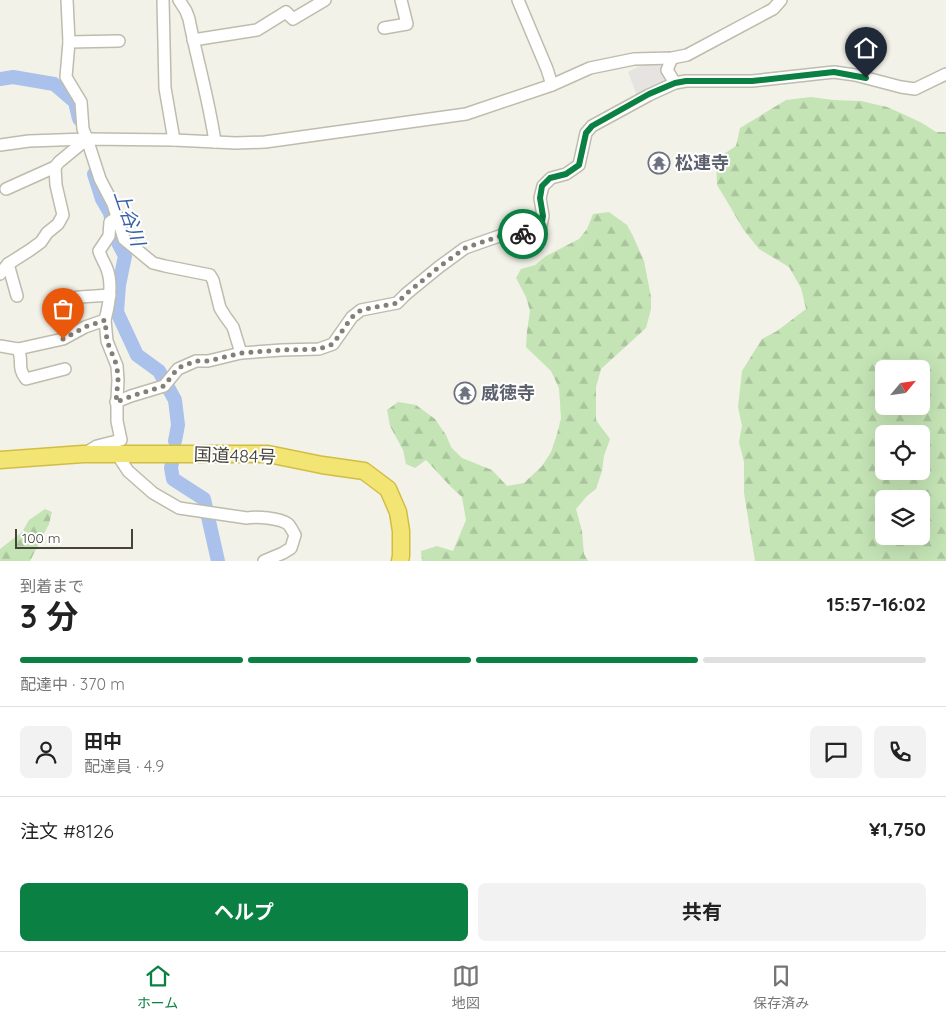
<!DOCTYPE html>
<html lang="ja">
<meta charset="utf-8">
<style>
:root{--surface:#fff;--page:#f2f2f2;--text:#222;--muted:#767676;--line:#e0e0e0;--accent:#0b8043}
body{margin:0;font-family:Quicksand,"Noto Sans JP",sans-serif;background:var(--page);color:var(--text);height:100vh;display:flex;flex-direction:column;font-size:19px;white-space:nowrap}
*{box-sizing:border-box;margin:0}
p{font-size:16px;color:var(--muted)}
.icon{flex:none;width:28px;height:28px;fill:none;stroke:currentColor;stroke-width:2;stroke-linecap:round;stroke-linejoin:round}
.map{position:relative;height:561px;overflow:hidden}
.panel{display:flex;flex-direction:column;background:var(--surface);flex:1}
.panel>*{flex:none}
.needle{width:32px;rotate:61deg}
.fabs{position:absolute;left:875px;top:360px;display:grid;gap:10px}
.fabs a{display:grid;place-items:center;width:55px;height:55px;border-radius:8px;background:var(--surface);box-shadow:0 5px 20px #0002;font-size:25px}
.scale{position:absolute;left:15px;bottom:12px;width:118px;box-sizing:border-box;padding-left:5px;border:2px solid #464438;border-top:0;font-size:14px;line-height:18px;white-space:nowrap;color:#464438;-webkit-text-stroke:4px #fff;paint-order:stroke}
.pin{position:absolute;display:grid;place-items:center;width:42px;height:42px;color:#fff;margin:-51px -21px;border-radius:50% 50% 50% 0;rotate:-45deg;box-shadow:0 0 5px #0007}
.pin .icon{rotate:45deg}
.courier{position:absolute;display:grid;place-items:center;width:50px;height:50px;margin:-25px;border:4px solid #0b8043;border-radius:50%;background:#fff;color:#222;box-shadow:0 1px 6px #0007}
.overview em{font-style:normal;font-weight:700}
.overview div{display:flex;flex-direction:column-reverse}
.overview{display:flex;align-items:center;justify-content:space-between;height:85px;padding:0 20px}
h1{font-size:32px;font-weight:700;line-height:38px}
.bar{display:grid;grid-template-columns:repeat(4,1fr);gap:8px 5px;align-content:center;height:60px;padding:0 20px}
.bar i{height:6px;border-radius:4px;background:var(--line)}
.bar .selected{background:var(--accent)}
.bar p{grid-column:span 4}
.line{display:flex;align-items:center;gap:12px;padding:0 20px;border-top:1px solid var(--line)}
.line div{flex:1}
.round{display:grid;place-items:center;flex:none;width:52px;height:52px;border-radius:8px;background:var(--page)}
.button{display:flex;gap:10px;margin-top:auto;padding:10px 20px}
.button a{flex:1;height:58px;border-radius:8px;background:var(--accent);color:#fff;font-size:20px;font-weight:700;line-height:58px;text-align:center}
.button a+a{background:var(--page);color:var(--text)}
.dock{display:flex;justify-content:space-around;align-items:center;height:70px;border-top:1px solid var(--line);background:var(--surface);font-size:14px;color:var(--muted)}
.dock a{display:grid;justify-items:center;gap:2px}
.dock .selected{color:var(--accent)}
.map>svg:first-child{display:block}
.forest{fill:url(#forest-firs);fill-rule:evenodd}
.parking{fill:#e5e4e0}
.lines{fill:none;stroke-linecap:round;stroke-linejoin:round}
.river{stroke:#aac2eb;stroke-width:14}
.minor-casing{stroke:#bebcac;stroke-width:14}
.highway-casing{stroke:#d2bd44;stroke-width:19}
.minor{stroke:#fff;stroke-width:11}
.highway{stroke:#f3e574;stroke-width:16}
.done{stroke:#838176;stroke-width:5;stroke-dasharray:0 9}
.route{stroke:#0b8043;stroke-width:6}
.labels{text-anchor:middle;stroke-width:4;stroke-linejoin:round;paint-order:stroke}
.worship-label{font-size:18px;font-weight:bold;fill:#5b616d;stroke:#fff;text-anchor:start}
.street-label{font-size:18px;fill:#464438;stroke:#fff}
.water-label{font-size:19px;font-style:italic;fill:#3961aa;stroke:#fff}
</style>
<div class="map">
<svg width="946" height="561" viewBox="0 0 946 561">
<defs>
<pattern id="forest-firs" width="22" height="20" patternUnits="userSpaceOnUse" patternTransform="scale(1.25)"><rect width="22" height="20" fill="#c4e4b5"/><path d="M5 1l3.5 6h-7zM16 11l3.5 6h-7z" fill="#aac59c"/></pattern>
</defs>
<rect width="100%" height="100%" fill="#f3f2e9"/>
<!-- forest -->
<g class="forest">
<path d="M811 97 833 100 861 101 887 107 903 114 922 123 936 132H946V561H755L744 493V462L739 442 742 426 738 407 742 371 762 339 777 331 806 309 801 288 789 267 759 249 743 229 725 198 717 185 716 159 736 146 740 128 786 100ZM884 369H921V406H884ZM884 434H921V471H884ZM884 499H921V536H884Z"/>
<path d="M609 212 627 225 633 236 644 261 651 297V309L646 328 601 369 596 387V420L610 439 604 456 602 471 596 489 587 496 576 509 582 531 584 554 588 561H422L421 551 437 546 453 551 466 520 462 497 451 487 426 460 415 468 406 464 403 450 390 426 387 410 398 402 416 405 435 419 446 435 451 447 462 458 492 470 507 486 524 483 542 466 551 452 557 434 561 418 559 388 551 371 526 347 527 331 530 311 526 297 516 278 521 269 535 265 546 256 579 239 587 229 593 214Z"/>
<path d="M45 509 52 512 49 524 30 561H0V549L22 532 29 520Z"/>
</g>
<!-- parking -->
<path class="parking" d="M642 65H660L667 82 638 98 628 72Z"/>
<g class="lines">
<!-- river -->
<g class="river">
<path d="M0 79 13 77 54 84 75 102 79 119"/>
<path d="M94 174 102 199 110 213 115 237 125 256 119 285 117 312 137 355 159 371 175 400 178 425 175 441"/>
<path d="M173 458 171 468 173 479 204 499 218 561"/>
</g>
<!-- minor casing -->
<g class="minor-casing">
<g id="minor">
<path d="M67 0 69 42 66 77 81 102 83 129 87 139 100 179 113 204 124 239 153 263 165 266 210 275 213 280 220 308 225 316 233 327 241 353"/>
<path d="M163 0 165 88 174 140"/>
<path d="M179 0 186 11 189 19C197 60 209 100 215 142"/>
<path d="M518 0 547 69 552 85"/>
<path d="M384 28 407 24 401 0"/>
<path d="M193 40 257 30 286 12 293 19 325 0"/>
<path d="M69 42 119 41"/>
<path d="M675 83 686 81H752L834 72 855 75 901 87 915 89 946 74"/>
<path d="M0 145 29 141 87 139 174 140 236 143 265 142 466 114 552 85 590 68 634 59 672 58 687 55 773 9 781 0"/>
<path d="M6 189 55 167 59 162 87 139"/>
<path d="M8 264 17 296"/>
<path d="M0 274 8 264 30 250 41 242 47 233 58 224 63 215 56 185 55 167"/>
<path d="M60 300 80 297 110 295"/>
<path d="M105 320C109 305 113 285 107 269 105 263 101 258 99 251L109 236 110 222 118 217"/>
<path d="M0 346 18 349 63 339 85 327 105 320 107 341 117 366 118 380 117 399V421L121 440 97 446 84 454"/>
<path d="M18 349C24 362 16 366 26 379L65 369"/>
<path d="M116 402 131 396 164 386 178 369 196 361H208L241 353 282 350 319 349 333 344 352 317 361 310 397 303 406 294 439 267 465 248 505 234 529 235 541 226 543 216 540 198 543 186 551 178 566 174 579 165 586 133 592 126 649 95 675 83 667 70 672 58"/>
<path d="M117 454 128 471 153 493 179 508 247 518C256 516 280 518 288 524 291 527 293 532 295 535L291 548 283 553 264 561"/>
</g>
</g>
<!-- highway casing -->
<g class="highway-casing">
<path id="highway" d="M0 460 83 454H268L322 465 364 471 388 489 398 512 401 531V556L400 561"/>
</g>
<!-- minor -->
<use href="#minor" class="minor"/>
<!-- highway -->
<use href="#highway" class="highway"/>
</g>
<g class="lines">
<!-- done -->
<path class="done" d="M63 339 85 327 105 320 107 341 117 366 118 380 116 402 132 396 164 386 178 368 196 361H208L241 353 282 350 319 349 333 344 352 317 361 310 397 303 406 294 439 267 465 248 506 234H523"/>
<!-- route -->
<path class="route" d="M523 234H528L541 226 543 216 540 198 542 186 550 178 566 174 579 165 586 133 592 126 649 94 675 83 686 81H752L834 72 866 78"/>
</g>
<!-- icons -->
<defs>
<g id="temple-ring" transform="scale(1.125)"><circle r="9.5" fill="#fff" stroke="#6b7280" stroke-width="1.5"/><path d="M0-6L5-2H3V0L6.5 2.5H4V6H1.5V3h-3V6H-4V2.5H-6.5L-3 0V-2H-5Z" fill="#6b7280"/></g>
</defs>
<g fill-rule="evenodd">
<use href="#temple-ring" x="659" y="163"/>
<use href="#temple-ring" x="465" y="393"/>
</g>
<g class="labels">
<!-- worship labels -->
<g class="worship-label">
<text x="675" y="169">松連寺</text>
<text x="481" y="399">威徳寺</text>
</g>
<!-- street labels -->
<g class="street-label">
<text transform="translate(235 456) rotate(2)" y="6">国道484号</text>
</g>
<!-- water labels -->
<g class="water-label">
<text transform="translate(130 218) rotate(71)" y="7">上谷川</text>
</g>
</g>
</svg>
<div class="fabs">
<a><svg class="needle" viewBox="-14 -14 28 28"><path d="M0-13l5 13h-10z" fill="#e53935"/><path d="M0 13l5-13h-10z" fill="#767676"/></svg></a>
<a><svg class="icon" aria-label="locate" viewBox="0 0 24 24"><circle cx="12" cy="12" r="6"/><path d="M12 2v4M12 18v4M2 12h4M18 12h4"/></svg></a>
<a><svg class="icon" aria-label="layers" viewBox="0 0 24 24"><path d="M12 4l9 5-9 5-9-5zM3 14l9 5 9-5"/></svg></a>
</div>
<div class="scale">100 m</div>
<div class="pin" style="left:63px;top:339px;background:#ea580c"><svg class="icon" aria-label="bag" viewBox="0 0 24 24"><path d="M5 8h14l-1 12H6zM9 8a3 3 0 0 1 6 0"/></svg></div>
<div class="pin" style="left:866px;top:78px;background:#1f2937"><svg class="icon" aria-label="home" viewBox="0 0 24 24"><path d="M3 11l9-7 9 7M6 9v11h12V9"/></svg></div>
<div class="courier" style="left:523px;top:234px"><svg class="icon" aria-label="bike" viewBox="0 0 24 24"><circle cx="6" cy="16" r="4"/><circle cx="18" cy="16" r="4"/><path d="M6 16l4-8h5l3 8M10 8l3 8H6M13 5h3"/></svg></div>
</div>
<section class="panel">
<div class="overview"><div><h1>3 分</h1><p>到着まで</p></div><em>15:57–16:02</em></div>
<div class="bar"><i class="selected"></i><i class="selected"></i><i class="selected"></i><i></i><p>配達中 · 370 m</p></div>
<div class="line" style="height:90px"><a class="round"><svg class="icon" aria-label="person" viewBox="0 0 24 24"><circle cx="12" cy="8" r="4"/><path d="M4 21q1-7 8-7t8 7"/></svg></a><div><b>田中</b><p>配達員 · 4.9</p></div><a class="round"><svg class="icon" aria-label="chat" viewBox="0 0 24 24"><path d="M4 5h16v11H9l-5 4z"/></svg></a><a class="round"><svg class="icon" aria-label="phone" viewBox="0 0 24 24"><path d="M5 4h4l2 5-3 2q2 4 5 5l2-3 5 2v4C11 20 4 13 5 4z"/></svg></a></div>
<div class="line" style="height:65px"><div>注文 #8126</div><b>¥1,750</b></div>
<div class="button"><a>ヘルプ</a><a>共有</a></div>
</section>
<nav class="dock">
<a class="selected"><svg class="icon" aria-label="home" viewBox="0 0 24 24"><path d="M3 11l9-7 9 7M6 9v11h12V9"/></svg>ホーム</a>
<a><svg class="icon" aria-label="map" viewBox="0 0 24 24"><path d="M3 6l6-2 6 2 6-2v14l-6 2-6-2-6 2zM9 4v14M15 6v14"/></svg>地図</a>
<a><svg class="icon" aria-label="saved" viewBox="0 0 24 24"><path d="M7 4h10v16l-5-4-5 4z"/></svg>保存済み</a>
</nav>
